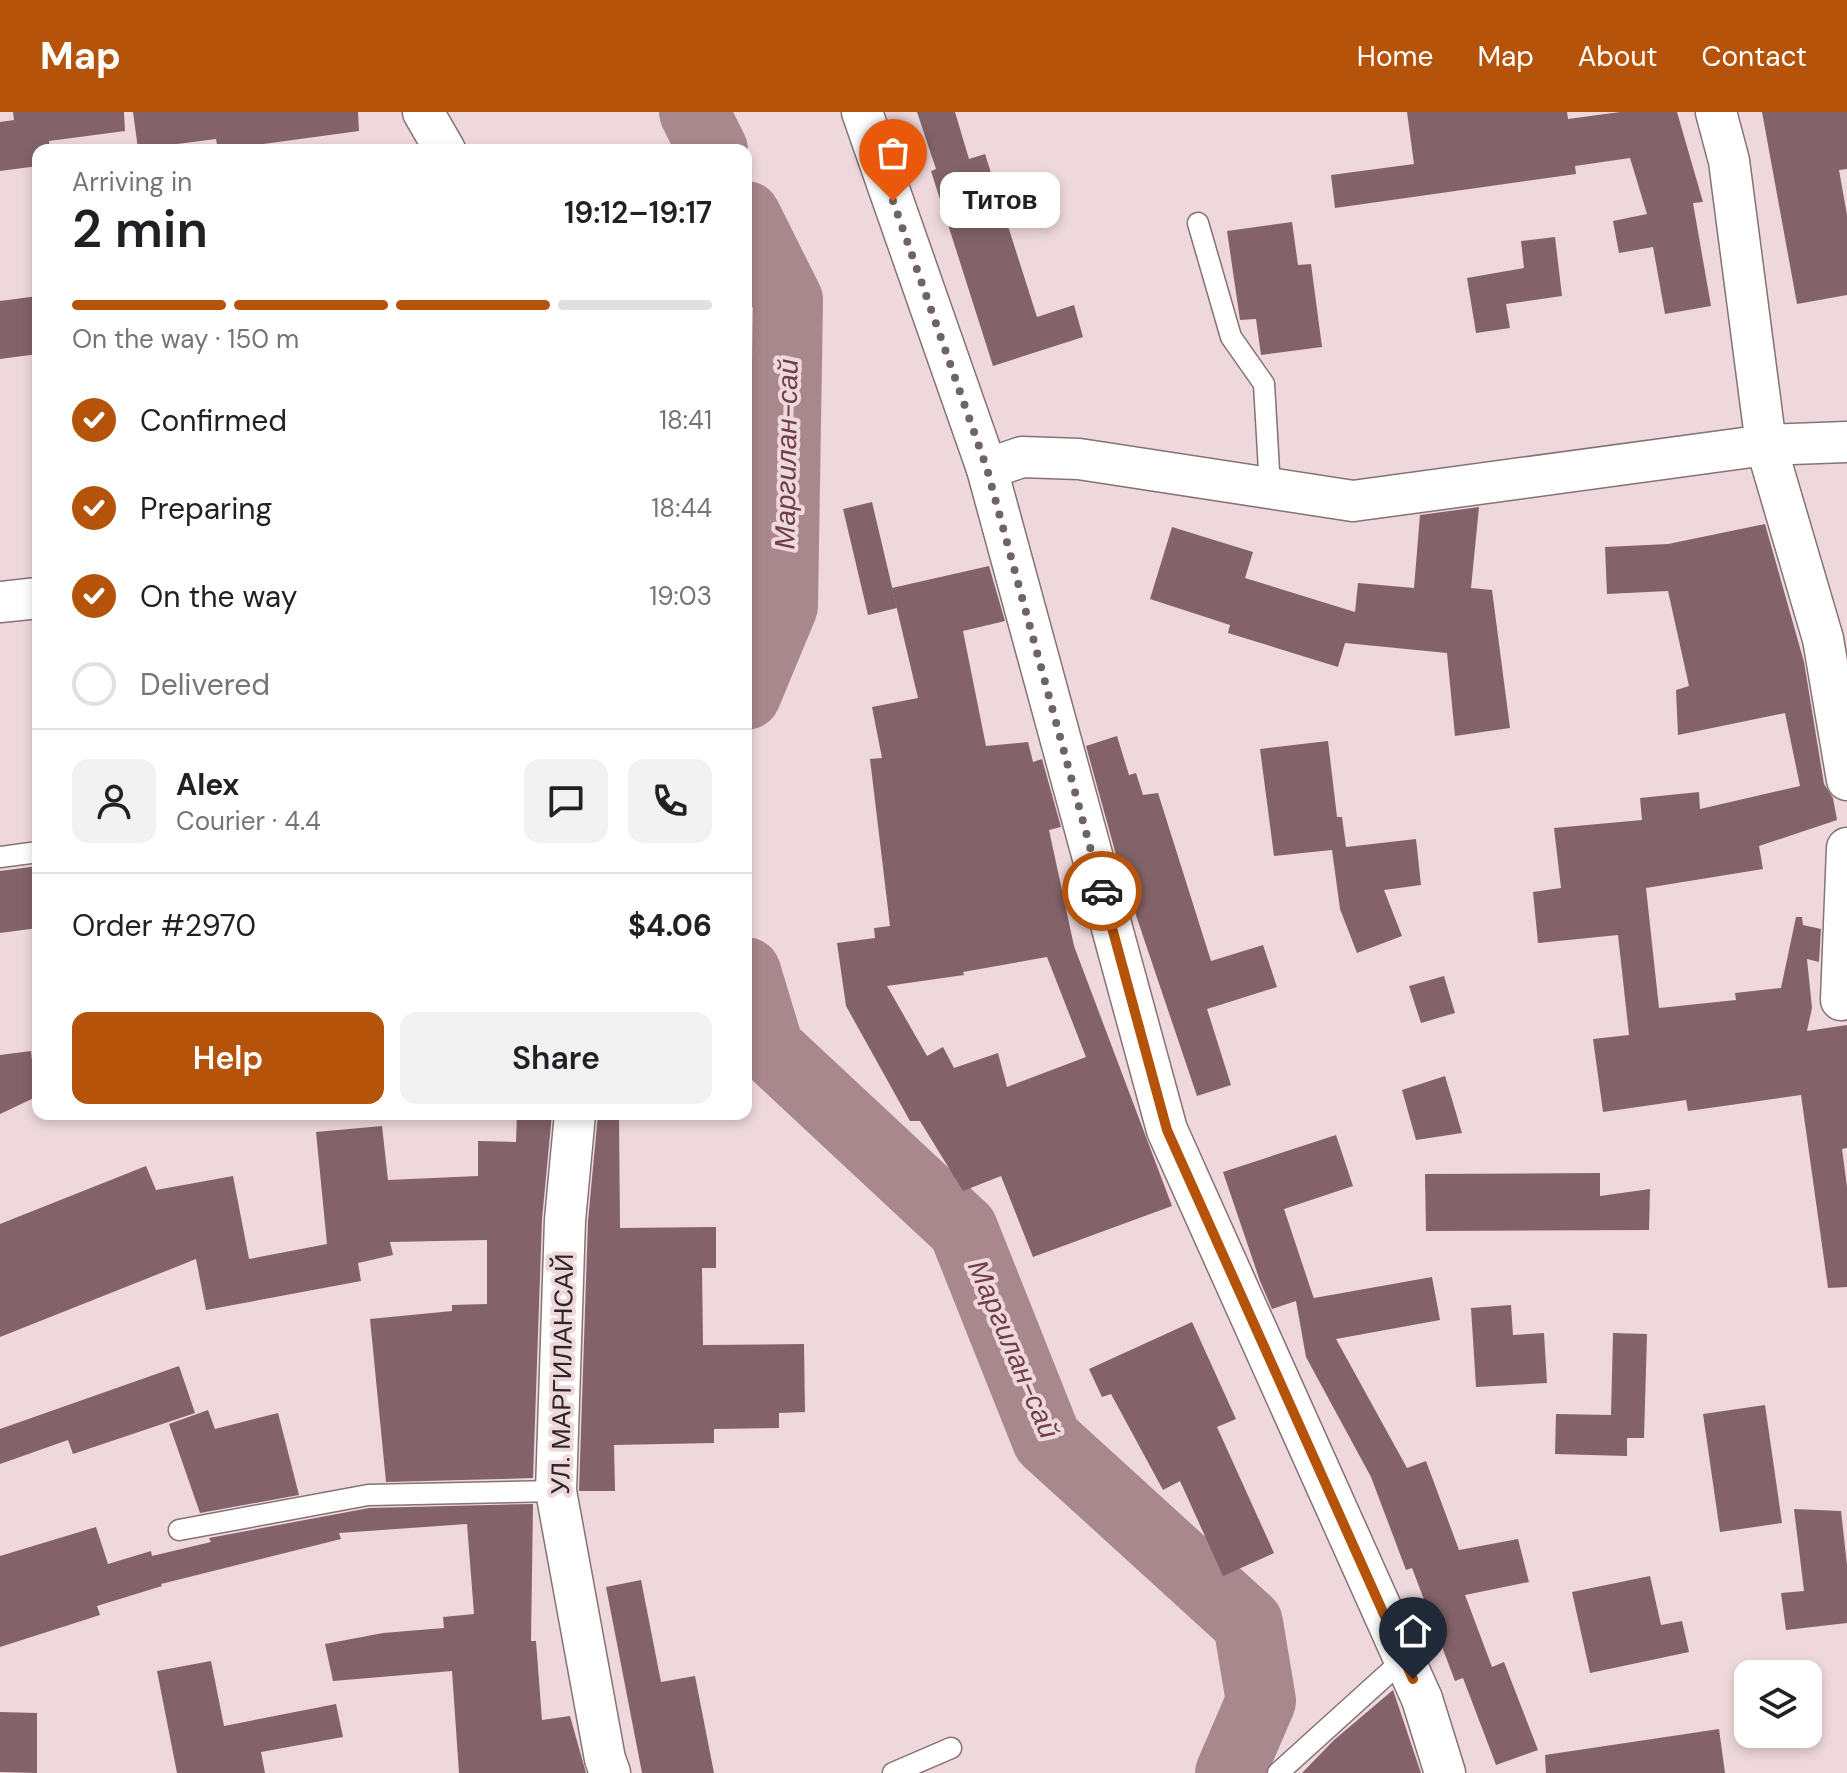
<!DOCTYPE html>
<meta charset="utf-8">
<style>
:root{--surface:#fff;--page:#f2f2f2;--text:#202124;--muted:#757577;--line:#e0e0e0;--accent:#b45309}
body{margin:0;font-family:"DM Sans",sans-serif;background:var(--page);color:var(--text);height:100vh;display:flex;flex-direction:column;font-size:30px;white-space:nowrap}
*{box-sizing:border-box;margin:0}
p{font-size:26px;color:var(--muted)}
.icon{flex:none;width:44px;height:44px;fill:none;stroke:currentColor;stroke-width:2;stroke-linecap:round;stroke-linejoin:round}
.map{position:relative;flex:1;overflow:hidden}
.sheet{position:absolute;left:32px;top:32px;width:720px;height:976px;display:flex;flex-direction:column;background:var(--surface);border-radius:16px;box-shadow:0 4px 12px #0003}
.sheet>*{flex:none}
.tools{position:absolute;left:1734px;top:1548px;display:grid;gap:16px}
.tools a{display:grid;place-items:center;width:88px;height:88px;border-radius:16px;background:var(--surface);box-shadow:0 4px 12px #0003;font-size:40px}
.pin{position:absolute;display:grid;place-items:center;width:68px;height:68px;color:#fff;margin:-82px -34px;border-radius:50% 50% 50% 0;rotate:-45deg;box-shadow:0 0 8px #0007}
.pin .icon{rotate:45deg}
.courier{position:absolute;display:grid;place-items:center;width:80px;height:80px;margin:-40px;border:6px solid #b45309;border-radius:50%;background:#fff;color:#222;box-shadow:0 2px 10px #0007}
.bubble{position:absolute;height:56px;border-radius:16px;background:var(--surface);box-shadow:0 4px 12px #0003;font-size:26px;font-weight:600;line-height:56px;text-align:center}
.overview em{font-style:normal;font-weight:600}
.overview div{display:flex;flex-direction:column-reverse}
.overview{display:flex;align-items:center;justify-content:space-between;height:136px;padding:0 40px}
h1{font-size:52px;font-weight:600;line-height:60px}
.bar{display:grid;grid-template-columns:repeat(4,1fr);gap:12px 8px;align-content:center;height:96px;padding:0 40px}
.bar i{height:10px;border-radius:6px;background:var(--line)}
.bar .selected{background:var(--accent)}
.bar p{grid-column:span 4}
.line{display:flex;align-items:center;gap:20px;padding:0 40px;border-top:2px solid var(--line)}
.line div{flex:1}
.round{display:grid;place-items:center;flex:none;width:84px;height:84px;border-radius:16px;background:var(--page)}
ol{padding:0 40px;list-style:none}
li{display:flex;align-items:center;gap:24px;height:88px}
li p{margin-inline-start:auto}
li .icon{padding:8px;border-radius:50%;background:var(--accent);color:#fff;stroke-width:4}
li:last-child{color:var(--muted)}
li i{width:44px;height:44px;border:4px solid var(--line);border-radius:50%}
.primary-button{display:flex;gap:16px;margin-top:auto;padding:16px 40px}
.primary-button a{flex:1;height:92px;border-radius:16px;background:var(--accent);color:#fff;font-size:32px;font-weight:600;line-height:92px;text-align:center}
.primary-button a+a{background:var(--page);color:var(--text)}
header{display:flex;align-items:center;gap:48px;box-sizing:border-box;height:112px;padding:0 40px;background:var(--accent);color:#fff}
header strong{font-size:38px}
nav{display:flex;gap:44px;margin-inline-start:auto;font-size:28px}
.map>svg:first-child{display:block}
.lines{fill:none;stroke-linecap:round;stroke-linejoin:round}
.river{stroke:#a8878d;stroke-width:70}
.building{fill:#836369;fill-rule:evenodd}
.service-casing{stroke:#857275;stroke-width:23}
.minor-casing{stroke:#857275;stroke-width:43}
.service{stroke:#fff;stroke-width:20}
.minor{stroke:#fff;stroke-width:40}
.done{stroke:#706365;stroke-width:8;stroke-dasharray:0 14.4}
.route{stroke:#b45309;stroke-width:10}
.labels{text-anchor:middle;stroke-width:8;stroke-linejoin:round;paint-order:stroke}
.street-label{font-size:26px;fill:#2c2425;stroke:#eed8db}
.water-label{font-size:28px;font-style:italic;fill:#6f3d48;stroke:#eed8db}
</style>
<header>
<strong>Map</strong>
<nav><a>Home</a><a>Map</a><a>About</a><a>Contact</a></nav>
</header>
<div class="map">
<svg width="1847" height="1661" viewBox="0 0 1847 1661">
<rect width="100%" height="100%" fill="#eed8db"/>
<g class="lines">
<!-- river -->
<g class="river">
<path d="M694 0 713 38"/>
<path d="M746 104 788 188 783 494 746 583"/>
<path d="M746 860 769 936 963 1117 1047 1328 1248 1511 1261 1589 1230 1661"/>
</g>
</g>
<!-- building -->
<g class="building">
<path d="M13 0H124L125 19 49 29 50 38H38V54L0 59V10L14 8Z"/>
<path d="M133 0H358L359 19 249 34V38H218L216 27 138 37Z"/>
<path d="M917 0H955L969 47 985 42 1037 205 1074 193 1083 225 993 254 931 59 936 57Z"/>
<path d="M1407 0H1567L1568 7 1620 0H1677L1703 90 1693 91 1711 194 1665 202 1653 135 1619 141 1613 109 1647 102 1630 46 1575 54 1576 62 1335 96 1331 63 1414 52Z"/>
<path d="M1762 0H1847V57L1839 58 1847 103V183L1797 192Z"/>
<path d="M1292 110 1298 153 1311 152 1322 235 1261 243 1256 207 1240 208 1227 119Z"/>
<path d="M1555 125 1562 184 1506 192 1510 216 1476 221 1467 166 1524 156 1521 129Z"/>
<path d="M38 184V242L0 247V189Z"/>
<path d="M872 390 897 496 868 503 843 397Z"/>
<path d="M1479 395 1471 476 1492 478 1510 616 1455 624 1447 541 1345 531 1338 555 1228 521 1230 513 1150 487 1172 415 1253 440 1245 466 1355 500 1358 471 1414 476 1420 403Z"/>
<path d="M1765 412 1804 550 1824 672 1833 686 1837 708 1759 734 1763 757 1646 776 1659 896 1736 888 1735 881 1781 876 1796 805H1802L1803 813 1821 817 1819 850 1807 847 1812 896 1807 919 1847 913V1036L1842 1037 1847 1075V1175L1828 1176 1801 983 1688 999 1686 988 1603 1000 1593 927 1629 923 1618 823 1538 831 1533 780 1561 776 1554 716 1642 708 1640 686 1699 680 1700 697 1800 674 1785 601 1678 623 1676 578 1689 574 1668 479 1607 482 1605 435 1668 432Z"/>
<path d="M989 454 1005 509 963 519 986 634 1028 630 1033 650 1042 647 1061 715 1049 718 1074 834 1172 1094 1033 1145 1001 1064 963 1079 920 1009H910L846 894 837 831 875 826 874 816 890 814 870 647 882 646 872 595 918 586 892 476ZM1047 845 1086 945 1007 975 998 941 954 956 943 935 927 944 887 874 964 863 963 860Z"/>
<path d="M1117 624 1129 663 1136 661 1143 683 1158 681 1211 849 1263 833 1277 875 1207 897 1231 973 1197 984 1118 750 1086 634Z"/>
<path d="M1328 629 1337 705H1342L1346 735 1416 727 1421 773 1384 778 1402 824 1357 841 1340 797 1332 738 1274 744 1260 637Z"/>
<path d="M38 754V816L0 821V759Z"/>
<path d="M1444 864 1455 901 1421 911 1409 874Z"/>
<path d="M31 939 36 985 0 1002V943Z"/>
<path d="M1445 964 1462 1021 1416 1028 1402 978Z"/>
<path d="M517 1002H552L542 1107 533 1366 386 1370 370 1207 452 1199V1193L487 1192V1128L390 1130 393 1143 358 1151 361 1169 206 1198 196 1147 0 1225V1112L146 1054 156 1078 233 1064 249 1147 327 1132 316 1020 382 1014 388 1068 478 1064V1029L516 1030Z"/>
<path d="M598 1002H619L620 1116 716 1115V1156H702L703 1233 804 1232 805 1300 779 1301V1316L714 1317V1331L614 1333 615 1379H579L588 1109Z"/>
<path d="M1336 1023 1353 1074 1284 1097 1313 1184 1314 1186 1432 1165 1440 1208 1336 1227 1407 1356 1426 1349 1459 1438 1518 1427 1529 1470 1465 1483 1492 1555 1504 1550 1538 1638 1496 1653 1463 1566 1455 1569 1412 1456 1406 1458 1371 1365 1306 1245 1296 1189 1272 1197 1260 1169 1223 1060Z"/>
<path d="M1600 1061V1084L1650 1077 1649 1118 1426 1119 1425 1062Z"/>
<path d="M1511 1193 1513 1223 1544 1221 1547 1271 1476 1275 1471 1196Z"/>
<path d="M1192 1210 1236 1307 1217 1315 1274 1441 1223 1464 1180 1369 1163 1378 1111 1282 1102 1285 1089 1257Z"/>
<path d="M1613 1221 1647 1222 1644 1326H1627V1344L1555 1342 1556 1302 1611 1303Z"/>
<path d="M179 1254 195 1301 73 1342 68 1328 0 1352V1317Z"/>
<path d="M1765 1293 1782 1411 1720 1420 1703 1302Z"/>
<path d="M208 1298 215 1317 278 1301 299 1383 200 1401 169 1312Z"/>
<path d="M533 1392 531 1529H536L542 1608 570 1604 586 1661H459L452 1559 333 1569 325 1532 383 1521 444 1516 443 1505 474 1502 467 1412 339 1421 341 1427 161 1472 162 1474 97 1494 100 1503 0 1535V1444L96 1415 108 1452 151 1439 152 1444 211 1430 209 1426 369 1396Z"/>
<path d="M1794 1397 1841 1399 1847 1453V1511L1786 1518 1781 1481 1804 1479Z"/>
<path d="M1650 1464 1661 1513 1682 1509 1689 1540 1590 1561 1572 1480Z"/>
<path d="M641 1468 661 1570 695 1564 714 1661H642L606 1475Z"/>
<path d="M211 1549 224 1614 336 1592 343 1625 261 1640 265 1661H177L157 1559Z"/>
<path d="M1393 1578 1421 1661H1302L1334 1628Z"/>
<path d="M0 1600 37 1601V1661L0 1660Z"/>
<path d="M1719 1617 1725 1661H1546L1545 1643Z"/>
</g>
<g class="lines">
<!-- service casing -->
<g class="service-casing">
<g id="service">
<path d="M1198 111 1231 225 1264 272 1270 376"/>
<path d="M0 745 38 740"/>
<path d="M179 1418 368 1383 556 1379"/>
<path d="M893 1661 951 1636"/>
<path d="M1278 1661 1404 1547"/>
</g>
</g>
<!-- minor casing -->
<g class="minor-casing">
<g id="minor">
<path d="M423 0 445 38"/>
<path d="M862 0 987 357 1167 1018 1422 1587 1445 1661"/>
<path d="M1716 0 1729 49 1766 333 1823 527 1847 668"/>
<path d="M987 357 1022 345 1079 347 1353 389 1766 333 1847 330"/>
<path d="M0 490 38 486"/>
<path d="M1841 888 1847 736"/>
<path d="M575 1002 565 1108 556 1379 605 1647 610 1661"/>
</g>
</g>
<!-- service -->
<use href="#service" class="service"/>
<!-- minor -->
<use href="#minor" class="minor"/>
</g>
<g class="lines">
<!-- done -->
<path class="done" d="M893 89 987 357 1102 779"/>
<!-- route -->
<path class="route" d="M1102 779 1167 1018 1413 1567"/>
</g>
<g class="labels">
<!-- street labels -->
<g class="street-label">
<text transform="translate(562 1262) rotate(-89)" y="9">УЛ. МАРГИЛАНСАЙ</text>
</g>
<!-- water labels -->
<g class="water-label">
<text transform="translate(786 342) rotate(-89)" y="10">Маргилан-сай</text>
<text transform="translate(1014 1237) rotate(67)" y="10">Маргилан-сай</text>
</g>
</g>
</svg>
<div class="tools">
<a><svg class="icon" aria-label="layers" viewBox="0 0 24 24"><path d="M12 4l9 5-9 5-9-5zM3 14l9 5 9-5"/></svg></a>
</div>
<div class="pin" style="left:893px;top:89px;background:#ea580c"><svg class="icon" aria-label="bag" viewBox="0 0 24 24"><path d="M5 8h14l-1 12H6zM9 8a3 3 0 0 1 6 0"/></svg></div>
<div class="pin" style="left:1413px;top:1567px;background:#1f2937"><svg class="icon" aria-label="home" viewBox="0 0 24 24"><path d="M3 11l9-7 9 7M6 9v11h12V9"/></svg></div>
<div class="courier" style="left:1102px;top:779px"><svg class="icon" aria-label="car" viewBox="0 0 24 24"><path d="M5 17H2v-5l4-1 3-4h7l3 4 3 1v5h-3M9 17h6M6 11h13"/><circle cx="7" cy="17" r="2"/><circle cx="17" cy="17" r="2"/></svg></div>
<div class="bubble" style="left:940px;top:60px;width:120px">Титов</div>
<section class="sheet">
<div class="overview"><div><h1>2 min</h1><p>Arriving in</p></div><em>19:12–19:17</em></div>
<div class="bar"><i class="selected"></i><i class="selected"></i><i class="selected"></i><i></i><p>On the way · 150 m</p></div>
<ol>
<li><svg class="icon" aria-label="check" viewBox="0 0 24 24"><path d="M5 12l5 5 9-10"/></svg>Confirmed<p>18:41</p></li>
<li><svg class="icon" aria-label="check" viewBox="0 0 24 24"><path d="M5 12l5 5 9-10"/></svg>Preparing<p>18:44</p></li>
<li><svg class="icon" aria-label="check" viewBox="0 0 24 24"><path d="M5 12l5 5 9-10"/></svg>On the way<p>19:03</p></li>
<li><i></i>Delivered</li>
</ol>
<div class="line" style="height:144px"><a class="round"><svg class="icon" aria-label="person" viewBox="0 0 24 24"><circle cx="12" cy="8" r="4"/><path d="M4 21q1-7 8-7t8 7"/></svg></a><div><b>Alex</b><p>Courier · 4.4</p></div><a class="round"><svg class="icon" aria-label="chat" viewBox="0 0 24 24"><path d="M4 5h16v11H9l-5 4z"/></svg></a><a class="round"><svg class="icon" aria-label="phone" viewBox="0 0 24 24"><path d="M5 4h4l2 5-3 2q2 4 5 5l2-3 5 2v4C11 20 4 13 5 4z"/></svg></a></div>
<div class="line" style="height:104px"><div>Order #2970</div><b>$4.06</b></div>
<div class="primary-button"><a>Help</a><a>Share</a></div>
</section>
</div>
